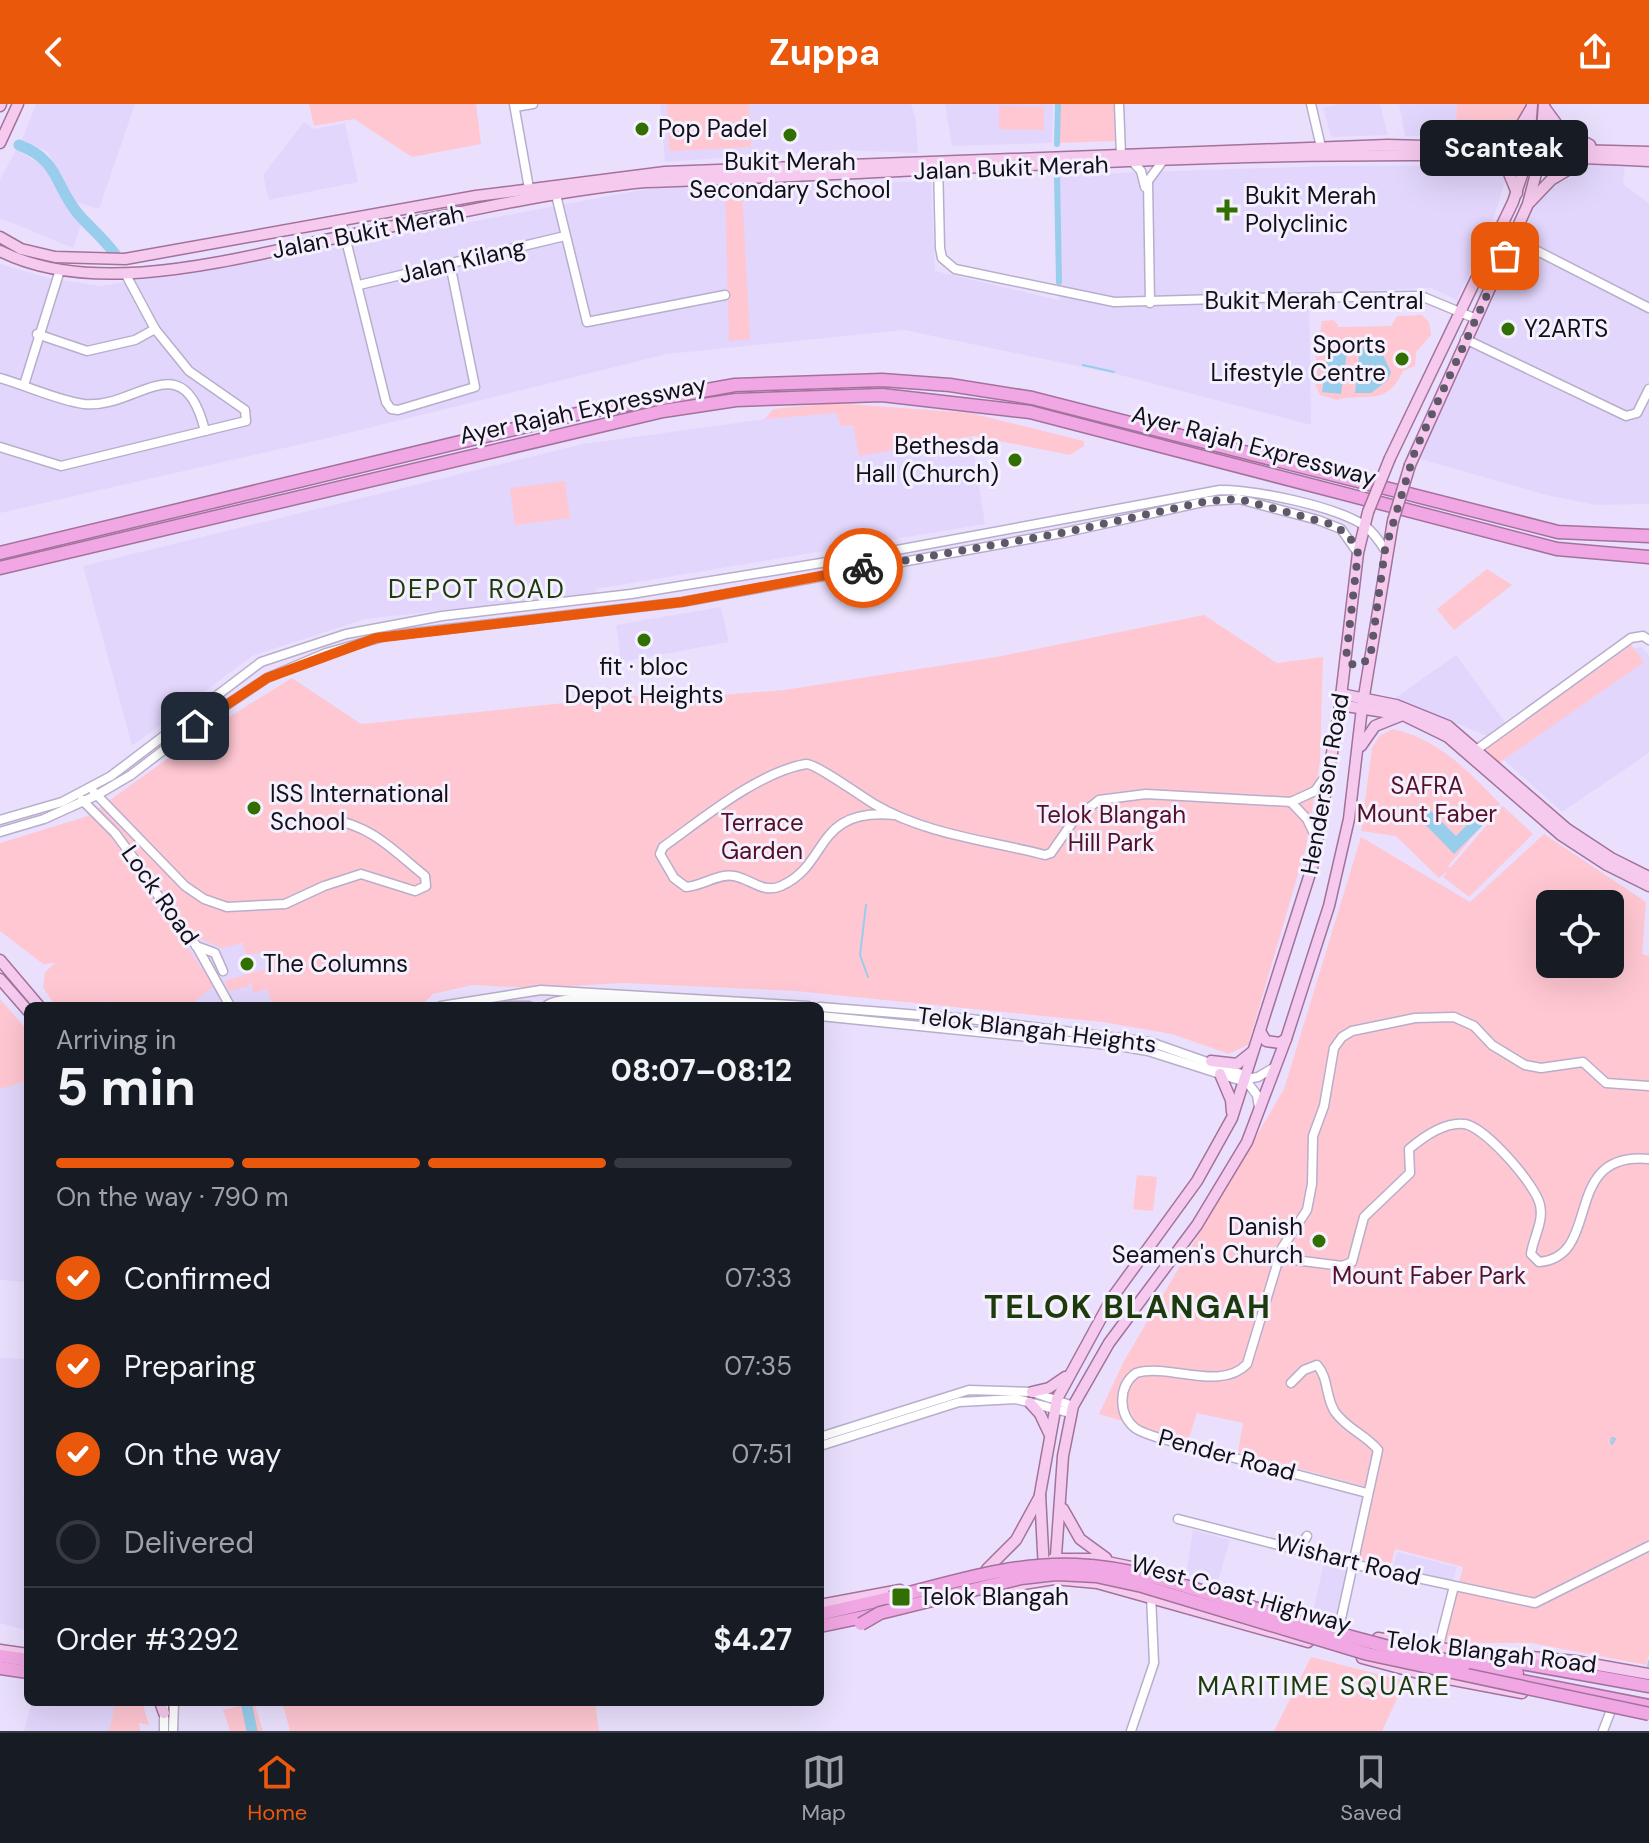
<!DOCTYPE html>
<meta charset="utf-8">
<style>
:root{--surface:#171b24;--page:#20242c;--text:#f1f3f6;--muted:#9ea1a6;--line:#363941;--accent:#ea580c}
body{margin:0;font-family:"DM Sans",sans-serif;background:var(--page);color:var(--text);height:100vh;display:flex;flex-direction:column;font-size:30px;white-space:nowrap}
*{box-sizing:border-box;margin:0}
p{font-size:26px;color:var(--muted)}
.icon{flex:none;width:44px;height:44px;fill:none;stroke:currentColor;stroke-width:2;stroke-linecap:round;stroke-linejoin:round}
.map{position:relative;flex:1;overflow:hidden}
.side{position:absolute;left:24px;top:898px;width:800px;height:704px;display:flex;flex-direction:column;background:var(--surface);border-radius:12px;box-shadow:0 8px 32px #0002}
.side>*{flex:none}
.controls{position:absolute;left:1536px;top:786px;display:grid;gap:16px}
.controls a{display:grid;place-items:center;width:88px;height:88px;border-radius:12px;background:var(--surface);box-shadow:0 8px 32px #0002;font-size:40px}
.pin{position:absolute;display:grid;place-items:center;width:68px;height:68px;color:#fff;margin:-34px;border-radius:16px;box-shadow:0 4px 12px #0006}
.courier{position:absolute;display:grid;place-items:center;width:80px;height:80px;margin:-40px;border:6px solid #ea580c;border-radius:50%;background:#fff;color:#222;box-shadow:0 2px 10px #0007}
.bubble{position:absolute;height:56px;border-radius:12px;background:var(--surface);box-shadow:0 8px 32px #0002;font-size:26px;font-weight:700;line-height:56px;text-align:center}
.overview em{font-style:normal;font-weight:700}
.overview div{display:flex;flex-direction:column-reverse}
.overview{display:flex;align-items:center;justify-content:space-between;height:136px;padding:0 32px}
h1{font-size:52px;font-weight:700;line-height:60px}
.bar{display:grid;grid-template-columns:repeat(4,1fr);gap:12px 8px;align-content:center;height:96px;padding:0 32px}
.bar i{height:10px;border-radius:6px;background:var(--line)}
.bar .on{background:var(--accent)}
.bar p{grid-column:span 4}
.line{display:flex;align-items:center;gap:20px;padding:0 32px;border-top:2px solid var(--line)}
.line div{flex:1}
ol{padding:0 32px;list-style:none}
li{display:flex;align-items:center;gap:24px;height:88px}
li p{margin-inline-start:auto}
li .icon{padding:8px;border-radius:50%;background:var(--accent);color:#fff;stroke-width:4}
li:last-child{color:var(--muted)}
li i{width:44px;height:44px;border:4px solid var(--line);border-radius:50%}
header{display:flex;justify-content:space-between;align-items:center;height:104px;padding:0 32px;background:var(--accent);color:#fff;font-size:36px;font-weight:700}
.menu{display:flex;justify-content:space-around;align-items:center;height:112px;border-top:2px solid var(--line);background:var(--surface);font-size:22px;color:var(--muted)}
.menu a{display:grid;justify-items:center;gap:4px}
.menu .on{color:var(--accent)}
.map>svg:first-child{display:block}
.built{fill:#e2d6fc}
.green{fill:#ffc7d2;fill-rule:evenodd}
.water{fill:#98cdec}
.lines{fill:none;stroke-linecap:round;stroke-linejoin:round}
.stream{stroke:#98cdec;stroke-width:2}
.canal{stroke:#98cdec;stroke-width:6}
.river{stroke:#98cdec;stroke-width:11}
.minor-casing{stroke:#b8aecb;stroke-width:11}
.major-casing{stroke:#a3729c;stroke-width:13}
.highway-casing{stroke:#a3729c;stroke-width:15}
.minor{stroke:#fff;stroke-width:8}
.major{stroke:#f6caee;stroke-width:10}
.highway{stroke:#f0a7e3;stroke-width:12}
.major-bridge-casing{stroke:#a3729c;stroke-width:13;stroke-linecap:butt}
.highway-bridge-casing{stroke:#a3729c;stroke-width:15;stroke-linecap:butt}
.major-bridge{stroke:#f6caee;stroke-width:10}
.highway-bridge{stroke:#f0a7e3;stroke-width:12}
.done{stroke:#5e5869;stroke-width:8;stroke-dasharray:0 14.4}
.route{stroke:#ea580c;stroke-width:10}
.poi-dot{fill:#326f02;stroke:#f4f0fd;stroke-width:3}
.labels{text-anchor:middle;stroke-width:6;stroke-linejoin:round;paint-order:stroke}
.poi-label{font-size:24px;fill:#130f19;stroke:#f4f0fd;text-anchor:start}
.street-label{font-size:24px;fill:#130f19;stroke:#f4f0fd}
.park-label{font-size:24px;fill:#541026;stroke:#f4f0fd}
.neighbourhood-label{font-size:26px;letter-spacing:2px;fill:#1c3a0c;stroke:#f4f0fd}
.district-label{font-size:32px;font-weight:bold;letter-spacing:2px;fill:#1c3a0c;stroke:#f4f0fd}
</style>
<header><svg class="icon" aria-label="back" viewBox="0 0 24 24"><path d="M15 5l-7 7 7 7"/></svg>Zuppa<svg class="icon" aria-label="share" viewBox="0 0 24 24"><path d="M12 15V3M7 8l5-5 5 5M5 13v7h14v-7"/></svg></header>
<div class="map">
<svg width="1649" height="1627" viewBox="0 0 1649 1627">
<rect width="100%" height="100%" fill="#eae0fe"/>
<!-- built -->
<g class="built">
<path d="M36 0H135L99 105 76 98 48 48 22 36Z"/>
<path d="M660 0H911L916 17 918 49 839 46 665 58Z"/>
<path d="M945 0H1053L1052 39 952 42Z"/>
<path d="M1339 0H1380L1388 31 1331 33 1323 4Z"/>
<path d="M1399 0H1457L1455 31 1405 32Z"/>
<path d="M304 18 314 25 345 19 358 78 269 96 263 71Z"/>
<path d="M16 46 47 64 81 121 73 144 0 114V76Z"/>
<path d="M1549 59 1625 61 1623 81 1649 99V400L1596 401 1546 391 1420 355 1526 122Z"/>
<path d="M1510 61 1495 110 1457 196 1432 184 1309 189 1311 321 1116 270 904 226 667 250 328 334 0 409V160L49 174 100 182 285 153 646 85 931 77 935 167 1059 196 1057 71 1327 62Z"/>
<path d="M810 309H836L841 322 853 320 860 351 972 333 985 420 596 485V489L365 515 252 552 132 642 83 462 583 340Z"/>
<path d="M721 503 729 538 621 558 616 521Z"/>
<path d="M1641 543 1649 551V649L1562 708 1493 646 1635 544Z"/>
<path d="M1456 551 1505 618 1487 632 1395 594Z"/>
<path d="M171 822 266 847 271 864 251 876 267 885 273 902H189L213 882Z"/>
<path d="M28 977V1178L0 1176V985Z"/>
<path d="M0 1254 28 1255V1389L22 1392 28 1391V1527L0 1519Z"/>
<path d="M1193 1426 1230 1436 1218 1478 1186 1470Z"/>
<path d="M1397 1448 1457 1463 1452 1478 1393 1463Z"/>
<path d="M1324 1458 1348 1465 1339 1516 1313 1508Z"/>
<path d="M32 1598H124L116 1627H24Z"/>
</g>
<!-- green -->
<g class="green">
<path d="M309 0H476L481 40 412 53 354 15 314 22Z"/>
<path d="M667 0H749L751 43 669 47Z"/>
<path d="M1060 0H1114L1115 37 1058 39Z"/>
<path d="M1457 0H1525V9L1499 30 1455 31Z"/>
<path d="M999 2 1044 3V26L999 25Z"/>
<path d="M742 86 750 235 729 237 725 87Z"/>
<path d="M1422 211 1429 218 1431 231 1416 248 1415 262 1403 267C1386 304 1366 288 1337 296L1320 291 1314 278 1318 265 1313 239 1332 238V234L1320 229 1322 217 1334 216 1339 223 1391 222 1397 212Z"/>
<path d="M834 299 971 309 1084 337V342L1070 351 974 332 859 352 853 321 841 322 836 309 765 315 773 305Z"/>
<path d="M565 377 570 414 515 421 510 384Z"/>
<path d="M1487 465 1512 481 1454 526 1437 505Z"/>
<path d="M1204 511 1277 559 1323 553 1320 657 1306 743 1248 941 1229 950 1172 930 1102 918 796 887 623 879 539 884 472 881 433 890 421 902H273L267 885 253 889 251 876 249 882 229 887 224 877 266 865 263 872 271 864 266 848 246 851 242 839 222 844 173 823 214 882 189 902H111L109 897 101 902H55L43 883 45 868 55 859 43 860 0 827V739L88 712 203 629 292 574 361 620 633 592 694 593 784 586 996 553Z"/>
<path d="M1631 541 1644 558 1499 659 1486 645Z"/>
<path d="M1393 625C1438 635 1470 668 1500 700L1448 762 1450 764 1503 702 1533 730 1469 793 1443 773 1449 766 1439 774 1396 732 1361 727 1372 644 1379 632Z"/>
<path d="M1544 730 1646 798 1642 850 1649 852V1551L1646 1561 1531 1539H1444L1463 1463 1395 1445 1390 1463 1358 1455 1374 1385 1238 1348 1243 1319 1197 1309 1188 1337 1099 1310 1124 1257 1284 985 1361 733 1470 798ZM1550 800H1610V860H1550Z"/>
<path d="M0 895 28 927V977L0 985Z"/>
<path d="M1137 1071 1157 1073 1153 1107 1133 1105Z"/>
<path d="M1311 1553 1413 1579 1412 1581 1403 1582 1382 1627H1274Z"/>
<path d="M116 1598H142L149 1621 139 1619 140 1627H109Z"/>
<path d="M254 1598 263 1627H230L223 1606Z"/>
<path d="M282 1598H595L599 1627H290Z"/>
</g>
<!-- water -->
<g class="water">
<path d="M1360 243 1381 247 1391 268 1387 277 1371 289H1355Z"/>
<path d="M1328 245 1347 248 1341 290 1322 288Z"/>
<path d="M1426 702 1456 732 1474 714 1482 722 1454 750 1416 711Z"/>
</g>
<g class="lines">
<!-- stream -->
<g class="stream">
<path d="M1083 261 1114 268"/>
<path d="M866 801 860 851 868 873"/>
<path d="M1612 1334 1615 1335 1612 1340 1611 1337Z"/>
<path d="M1648 1562 1649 1557"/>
</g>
<!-- canal -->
<g class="canal">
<path d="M1057 40 1058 0"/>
<path d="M1057 71 1059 178"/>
</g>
<!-- river -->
<g class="river">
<path d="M19 41C61 57 54 83 80 112 92 125 105 136 115 150"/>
<path d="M246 1598 252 1627"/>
</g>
<!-- minor casing -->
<g class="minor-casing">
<g id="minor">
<path d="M514 0 530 90"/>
<path d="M1119 0 1121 51"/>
<path d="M1311 0 1321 43"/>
<path d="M515 3 533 0"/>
<path d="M938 59 940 144 942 154 955 165 1114 198 1285 193"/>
<path d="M1134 59 1141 67 1145 83"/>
<path d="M556 91 587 218 725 191"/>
<path d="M341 116 386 298 391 305 398 306 475 283 450 160"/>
<path d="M1514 135 1649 204"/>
<path d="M359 181 565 132"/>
<path d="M1284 194 1421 192 1474 214"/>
<path d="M1150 199 1148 77 1162 58"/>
<path d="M37 230 87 247 135 236 155 225"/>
<path d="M1465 235 1626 312 1637 309 1649 285"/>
<path d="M0 274C28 282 56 296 84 300 136 306 183 237 205 327"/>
<path d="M24 281 60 166"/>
<path d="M0 343 61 362 246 317 245 306 189 267 155 225 125 169"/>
<path d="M1472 649 1631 534 1643 532 1649 536"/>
<path d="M94 688 185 782 204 795 227 803 285 800 324 782 361 770 415 787 426 782 425 772C395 748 371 721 332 716"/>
<path d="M82 696 115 729 135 756 177 821 196 841 230 902"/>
<path d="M1291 698 1307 715 1317 736"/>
<path d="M895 711C813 703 830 761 781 782 763 790 751 775 734 772 719 769 702 782 686 783L674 774 660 750 663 743C701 716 758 668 806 660 815 659 862 693 874 700 927 731 987 736 1045 751L1051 749 1074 716 1099 696 1146 690 1291 698 1315 687 1327 670"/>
<path d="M0 716 62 698 111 672 261 558 346 530 442 512 631 490 870 451 1220 386C1256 386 1335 402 1365 422 1373 428 1380 438 1385 446"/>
<path d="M0 728 44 715 97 691 131 671 195 622 267 574 326 549 386 532 682 498 1062 429 1208 397 1239 395 1318 416 1341 425 1358 449"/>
<path d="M196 842 215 849 223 867"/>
<path d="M441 902 541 886 808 902"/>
<path d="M495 902H529"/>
<path d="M546 902C565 886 658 900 686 902"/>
<path d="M820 903 970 915 1150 938 1241 970 1257 991 1259 1004"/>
<path d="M820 912 1119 942 1148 947 1239 976 1258 973 1275 963"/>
<path d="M1279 1154 1342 1162 1352 1158 1364 1113 1410 1069 1409 1045C1423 1033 1445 1017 1465 1020 1486 1024 1536 1081 1540 1101 1544 1118 1533 1134 1531 1150L1539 1158C1604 1153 1559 1047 1649 1055"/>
<path d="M1291 1279 1304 1266 1317 1261C1329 1274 1325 1293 1335 1308 1347 1325 1366 1331 1378 1346L1339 1524"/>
<path d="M820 1333 969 1286 1032 1288 1073 1302"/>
<path d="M820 1342 959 1298 1016 1295 1071 1309"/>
<path d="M1367 1389 1159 1334C1151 1331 1142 1329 1135 1324 1118 1310 1118 1282 1136 1269 1170 1259 1220 1288 1247 1260L1282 1144 1307 1106 1312 1080 1313 1032 1324 1002 1334 944 1342 933 1352 927 1415 914 1454 913 1474 922 1492 941 1525 961 1541 964 1583 958 1606 979 1649 982"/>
<path d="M1178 1415 1352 1460 1535 1499 1649 1442"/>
<path d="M1299 1445 1307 1432"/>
<path d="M1438 1545 1454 1482"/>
<path d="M164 1627V1603"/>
<path d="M173 1627 174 1598"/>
<path d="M1131 1627 1154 1559 1151 1491"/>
<path d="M1603 1627 1611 1606"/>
</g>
</g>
<!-- major casing -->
<g class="major-casing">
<g id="major">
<path d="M0 2 1 0"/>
<path d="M1545 4 1561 26 1590 41"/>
<path d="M1492 38 1520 23 1530 6"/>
<path d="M0 39 18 0"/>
<path d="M1492 52 1508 67 1517 89"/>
<path d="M1530 98 1551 76 1583 57"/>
<path d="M0 133 21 145 55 153 125 155 476 92 665 68 1388 41 1649 48"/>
<path d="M0 147C97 196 239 153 340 133 441 113 543 88 645 78 979 66 1315 39 1649 57"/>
<path d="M1390 354 1513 98 1528 53 1532 0"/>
<path d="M1410 361 1528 100 1540 54 1544 0"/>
<path d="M1341 590 1396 601 1448 622 1567 725 1611 754 1649 773"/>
<path d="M1340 601 1403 611 1448 633 1561 731 1607 761 1649 782"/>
<path d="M1361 642 1375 622 1400 612"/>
<path d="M0 856 39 902"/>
<path d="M0 875 28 907"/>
<path d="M1260 927 1266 937 1280 939 1286 935"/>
<path d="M1211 957 1237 960 1252 948"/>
<path d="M1220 970 1231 996 1232 1008"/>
<path d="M1032 1288 1049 1284 1065 1273"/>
<path d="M1030 1299 1040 1310 1049 1329"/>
<path d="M1063 1405 1080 1435 1106 1454"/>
<path d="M1053 1455H1093L1156 1468"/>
<path d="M987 1465 1016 1436 1040 1392"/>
<path d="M1044 1466 1040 1390 1057 1295 1112 1194 1197 1077 1232 1014 1314 757 1340 601 1358 449 1368 408"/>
<path d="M1055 1466 1063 1352 1073 1302 1109 1239 1197 1121 1247 1038 1286 935 1329 802 1349 715 1362 604 1393 417"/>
<path d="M1005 1483 1054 1475 1097 1479 1308 1538"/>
<path d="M820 1501 900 1486"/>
<path d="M1378 1534 1465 1548"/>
<path d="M0 1546 28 1550"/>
<path d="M1501 1550 1575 1557 1649 1570"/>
<path d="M1362 1554 1422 1570 1522 1589"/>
<path d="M160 1598 164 1609"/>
</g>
</g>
<!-- highway casing -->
<g class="highway-casing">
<g id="highway">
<path d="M0 449 585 308 735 281 882 276 950 281 1032 294 1558 428 1649 432"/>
<path d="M0 464 663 307 736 296 882 291 1030 308 1557 445 1649 453"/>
<path d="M820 1510 890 1494"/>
<path d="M820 1522 873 1511"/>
<path d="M1460 1548 1649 1582"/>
<path d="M0 1552 28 1556"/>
<path d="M1465 1560 1517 1569"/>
<path d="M0 1564 28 1568"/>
<path d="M1507 1574 1649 1602"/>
</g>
</g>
<!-- minor -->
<use href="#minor" class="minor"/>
<!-- major -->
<use href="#major" class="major"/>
<!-- highway -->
<use href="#highway" class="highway"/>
<!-- major-bridge casing -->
<g class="major-bridge-casing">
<g id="major-bridge">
<path d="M1368 408 1390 354"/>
<path d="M1393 417 1410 361"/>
</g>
</g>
<!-- highway-bridge casing -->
<g class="highway-bridge-casing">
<g id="highway-bridge">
<path d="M890 1494C950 1479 1013 1458 1076 1461 1134 1463 1192 1484 1247 1502 1319 1524 1391 1546 1465 1560"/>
<path d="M861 1520 880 1509 1021 1474 1056 1470 1096 1472 1142 1482 1368 1550 1649 1610"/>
</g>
</g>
<!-- major-bridge -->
<use href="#major-bridge" class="major-bridge"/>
<!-- highway-bridge -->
<use href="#highway-bridge" class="highway-bridge"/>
</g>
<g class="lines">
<!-- done -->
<path class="done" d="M863 464 1062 429 1208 397 1239 395 1334 421 1349 432 1358 449 1346 554 1354 562 1370 555 1385 446 1415 347 1505 152"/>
<!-- route -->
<path class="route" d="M195 622 267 574 376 534 682 498 863 464"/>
</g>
<!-- markers -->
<g class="poi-dot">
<circle cx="642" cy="25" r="8"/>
<circle cx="790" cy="31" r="8"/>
<path d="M1223 94h8v8h8v8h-8v8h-8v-8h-8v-8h8z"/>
<circle cx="1508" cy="225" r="8"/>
<circle cx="1402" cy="255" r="8"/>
<circle cx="1015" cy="356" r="8"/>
<circle cx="644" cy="536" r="8"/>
<circle cx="254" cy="704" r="8"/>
<circle cx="247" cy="860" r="8"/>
<circle cx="1319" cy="1137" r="8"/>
<rect x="891" y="1483" width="20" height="20" rx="4"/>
</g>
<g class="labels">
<!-- poi labels -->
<g class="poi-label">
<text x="658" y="33">Pop Padel</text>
<text x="790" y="66" text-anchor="middle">Bukit Merah<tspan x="790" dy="28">Secondary School</tspan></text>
<text x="1245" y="100">Bukit Merah<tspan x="1245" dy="28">Polyclinic</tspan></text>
<text x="1524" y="233">Y2ARTS</text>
<text x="1386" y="249" text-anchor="end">Sports<tspan x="1386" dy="28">Lifestyle Centre</tspan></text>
<text x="999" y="350" text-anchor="end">Bethesda<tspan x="999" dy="28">Hall (Church)</tspan></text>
<text x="644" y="571" text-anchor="middle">fit · bloc<tspan x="644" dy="28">Depot Heights</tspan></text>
<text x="270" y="698">ISS International<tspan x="270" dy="28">School</tspan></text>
<text x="263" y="868">The Columns</text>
<text x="1303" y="1131" text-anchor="end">Danish<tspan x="1303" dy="28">Seamen's Church</tspan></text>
<text x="919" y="1501">Telok Blangah</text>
</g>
<!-- street labels -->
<g class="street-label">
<text transform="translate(1011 64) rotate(-2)" y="8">Jalan Bukit Merah</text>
<text transform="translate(368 128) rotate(-11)" y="8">Jalan Bukit Merah</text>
<text transform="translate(462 157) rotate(-13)" y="8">Jalan Kilang</text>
<text x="1314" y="205">Bukit Merah Central</text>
<text transform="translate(583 306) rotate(-12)" y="8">Ayer Rajah Expressway</text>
<text transform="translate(1254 342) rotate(15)" y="8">Ayer Rajah Expressway</text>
<text transform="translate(1325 680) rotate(-80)" y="8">Henderson Road</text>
<text transform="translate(160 791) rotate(55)" y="8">Lock Road</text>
<text transform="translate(1037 926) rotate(7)" y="8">Telok Blangah Heights</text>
<text transform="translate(1227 1351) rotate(15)" y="8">Pender Road</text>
<text transform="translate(1348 1456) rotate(14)" y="8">Wishart Road</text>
<text transform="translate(1241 1490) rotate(16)" y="8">West Coast Highway</text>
<text transform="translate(1491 1548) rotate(7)" y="8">Telok Blangah Road</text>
</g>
<!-- park labels -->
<g class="park-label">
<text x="1427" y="690">SAFRA<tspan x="1427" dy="28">Mount Faber</tspan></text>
<text x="1111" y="719">Telok Blangah<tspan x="1111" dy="28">Hill Park</tspan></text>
<text x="762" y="727">Terrace<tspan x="762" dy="28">Garden</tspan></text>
<text x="1429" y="1180">Mount Faber Park</text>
</g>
<!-- neighbourhood labels -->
<g class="neighbourhood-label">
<text x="477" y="494">DEPOT ROAD</text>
<text x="1324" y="1591">MARITIME SQUARE</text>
</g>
<!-- district labels -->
<g class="district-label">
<text x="1128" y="1214">TELOK BLANGAH</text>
</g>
</g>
</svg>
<div class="controls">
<a><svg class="icon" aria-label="locate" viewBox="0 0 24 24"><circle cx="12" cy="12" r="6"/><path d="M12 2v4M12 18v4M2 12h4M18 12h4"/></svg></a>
</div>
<div class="pin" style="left:1505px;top:152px;background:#ea580c"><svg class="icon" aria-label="bag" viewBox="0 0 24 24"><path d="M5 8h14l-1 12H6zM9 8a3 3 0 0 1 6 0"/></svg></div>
<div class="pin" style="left:195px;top:622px;background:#1f2937"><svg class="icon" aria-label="home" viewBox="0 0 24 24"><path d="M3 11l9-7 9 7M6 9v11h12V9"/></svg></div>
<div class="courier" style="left:863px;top:464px"><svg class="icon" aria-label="bike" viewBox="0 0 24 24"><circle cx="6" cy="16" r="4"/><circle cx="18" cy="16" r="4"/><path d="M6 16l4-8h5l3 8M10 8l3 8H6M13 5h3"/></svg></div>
<div class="bubble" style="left:1420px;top:16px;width:168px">Scanteak</div>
<section class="side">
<div class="overview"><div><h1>5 min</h1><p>Arriving in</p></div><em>08:07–08:12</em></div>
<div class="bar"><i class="on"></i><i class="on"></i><i class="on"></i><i></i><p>On the way · 790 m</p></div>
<ol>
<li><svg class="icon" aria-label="check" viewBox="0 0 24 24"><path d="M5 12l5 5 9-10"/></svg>Confirmed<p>07:33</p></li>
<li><svg class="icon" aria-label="check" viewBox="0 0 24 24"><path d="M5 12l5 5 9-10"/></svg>Preparing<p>07:35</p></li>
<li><svg class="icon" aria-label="check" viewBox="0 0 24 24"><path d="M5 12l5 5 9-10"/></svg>On the way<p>07:51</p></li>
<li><i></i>Delivered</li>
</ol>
<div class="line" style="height:104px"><div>Order #3292</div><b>$4.27</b></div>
</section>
</div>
<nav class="menu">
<a class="on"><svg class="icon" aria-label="home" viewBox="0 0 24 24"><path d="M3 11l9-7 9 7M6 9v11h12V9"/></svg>Home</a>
<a><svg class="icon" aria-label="map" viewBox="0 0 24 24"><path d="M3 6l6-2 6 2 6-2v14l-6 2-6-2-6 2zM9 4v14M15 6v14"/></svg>Map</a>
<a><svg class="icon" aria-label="saved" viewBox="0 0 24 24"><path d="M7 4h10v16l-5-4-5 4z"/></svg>Saved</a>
</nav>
